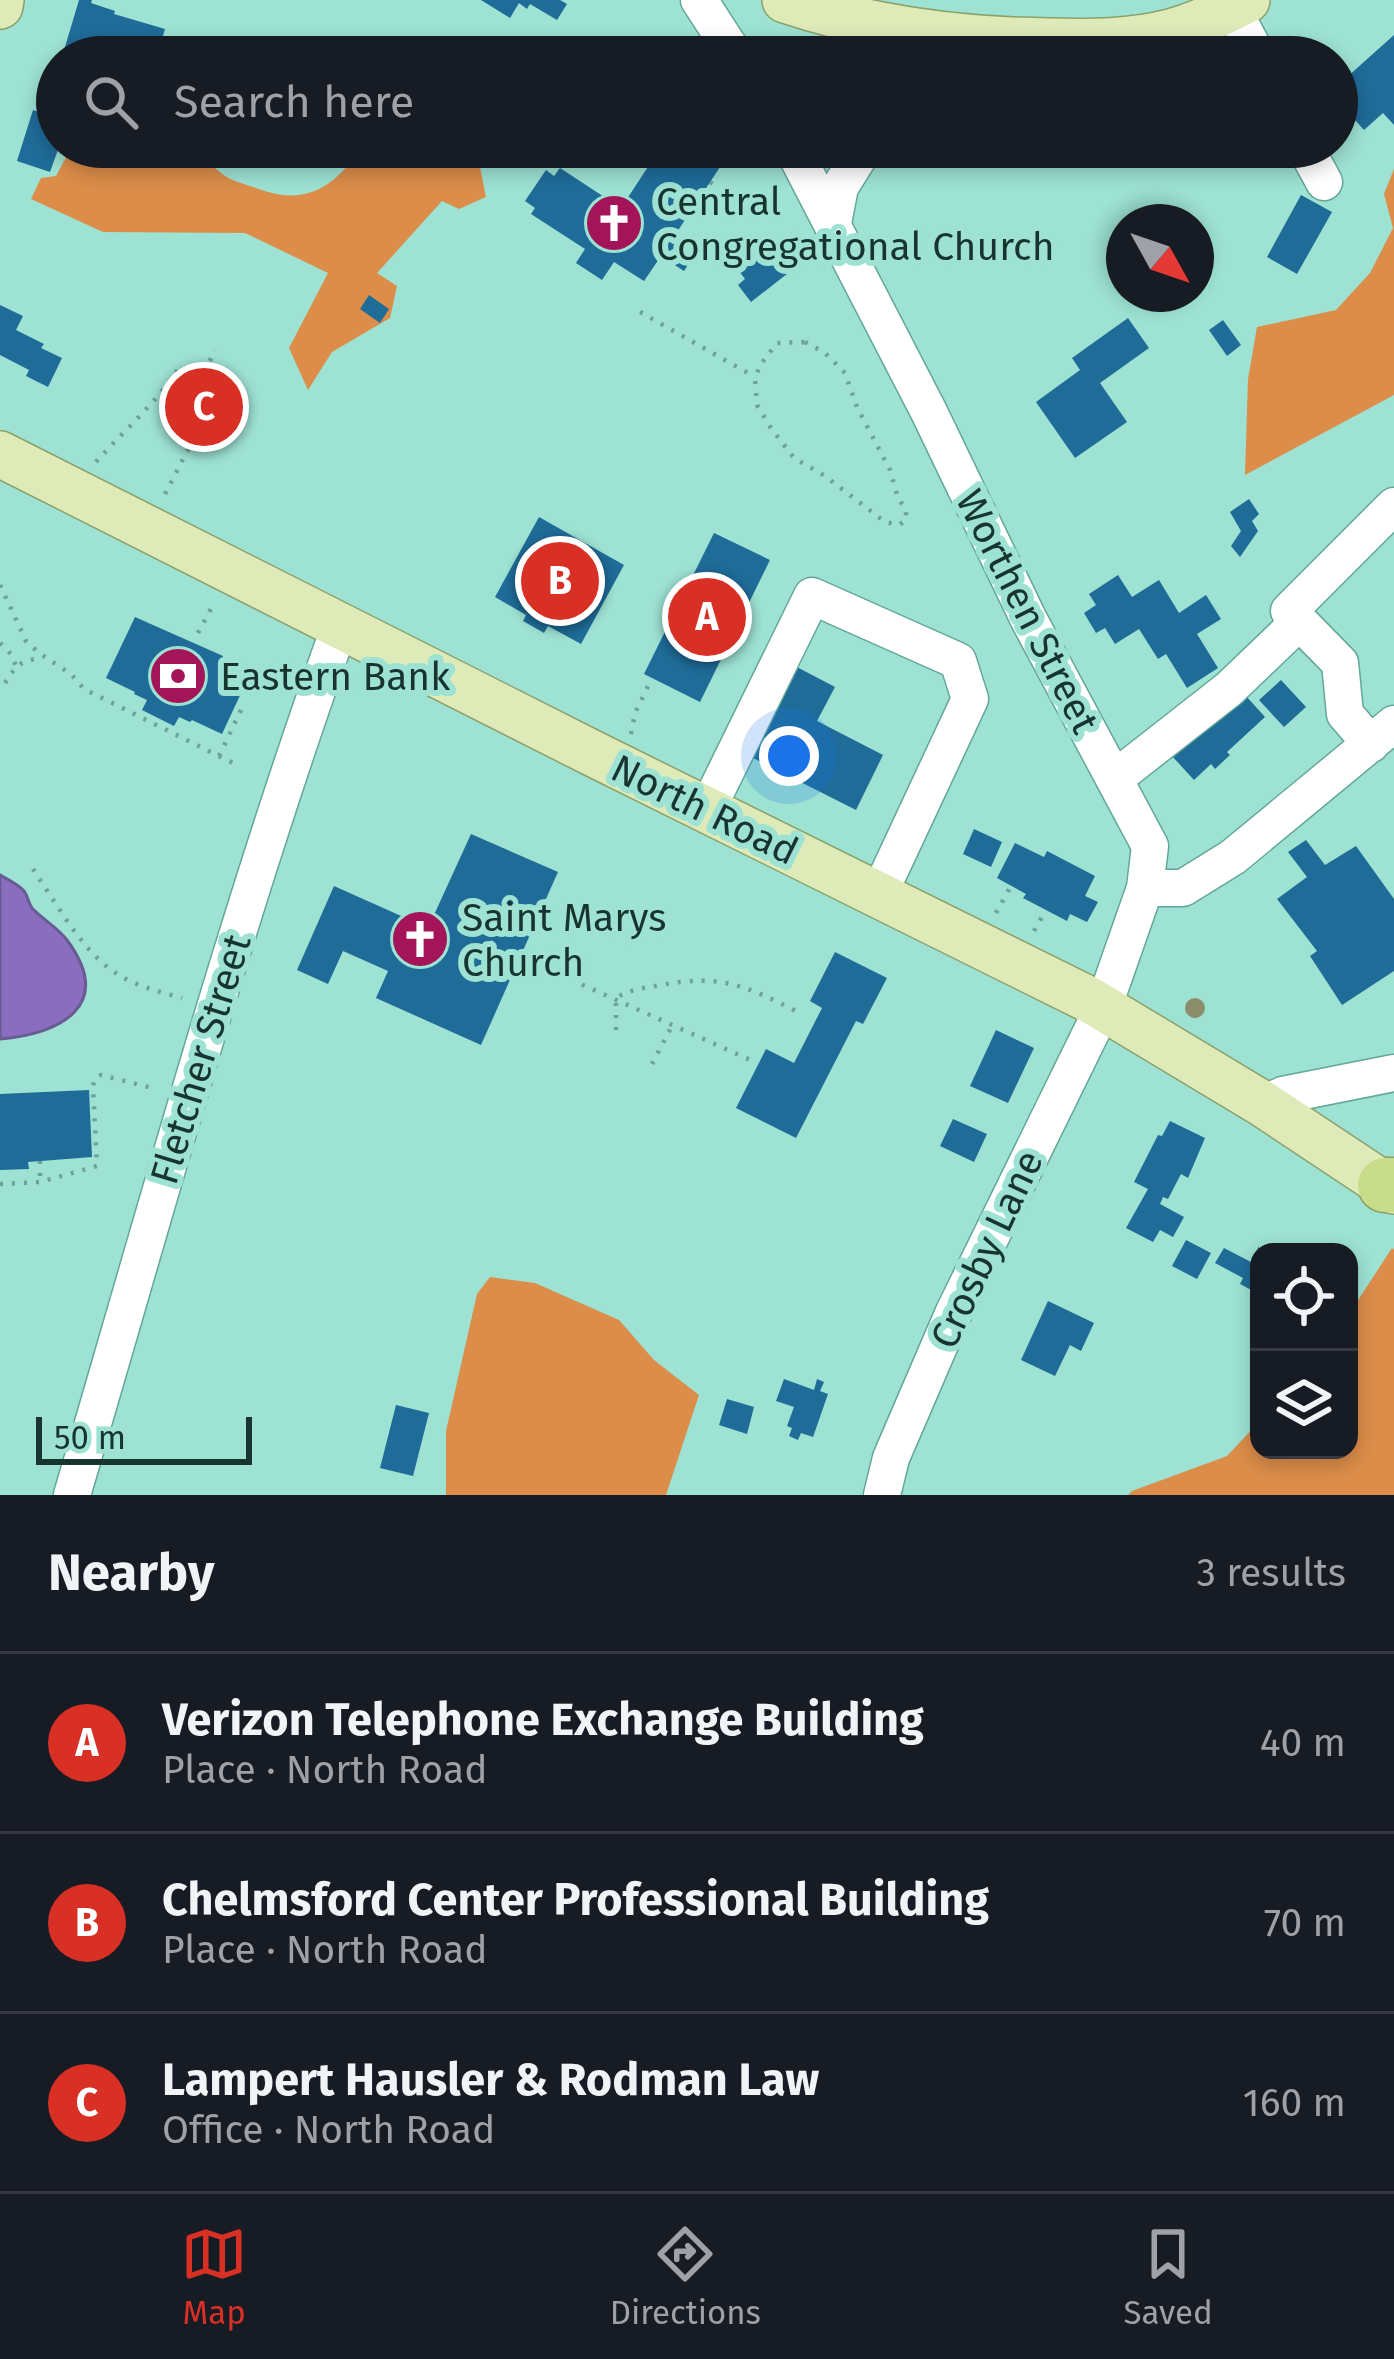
<!DOCTYPE html>
<html lang="en">
<head>
<meta charset="utf-8">
<style>
	body { margin:0; font-family:"Fira Sans",sans-serif; background:#20242c; color:#f1f3f6 }
	.controls { position:absolute; right:36px; bottom:36px; display:grid; overflow:hidden; border-radius:24px; box-shadow:0 6px 18px #0003 }
	.controls button { width:108px; height:108px; display:grid; place-items:center; padding:0; border:0; border-bottom:3px solid #363941; background:#171b24; color:#f1f3f6; font:60px sans-serif }
	.compass { position:absolute; left:1106px; top:204px; width:108px; height:108px; border-radius:50%; background:#171b24; box-shadow:0 6px 18px #0003; rotate:130deg }
	.scale { position:absolute; left:36px; bottom:30px; width:216px; box-sizing:border-box; padding-left:12px; border:6px solid #18342f; border-top:0; font-size:33px; line-height:42px; white-space:nowrap; color:#18342f; -webkit-text-stroke:9px #9de2d3; paint-order:stroke }
	.you { position:absolute; left:789px; top:756px; width:42px; height:42px; margin:-30px; border:9px solid #fff; border-radius:50%; background:#1a73e8; box-shadow:0 0 0 18px #1a73e833 }
	.badge { display:grid; place-items:center; width:78px; height:78px; border-radius:50%; background:#d93025; color:#fff; font-size:39px; font-weight:700 }
	.pin { position:absolute; translate:-50% -50%; border:6px solid #fff; box-shadow:0 3px 12px #0006 }
	.list { margin:0; padding:0; list-style:none }
	h2 { display:flex; justify-content:space-between; align-items:center; height:156px; margin:0; padding:0 48px; font-size:51px }
	h2 small { font-size:39px; font-weight:400; color:#9ea1a6 }
	.list li { display:grid; grid-template-columns:78px 1fr auto; gap:36px; align-items:center; box-sizing:border-box; height:180px; padding:0 48px; border-top:3px solid #363941 }
	.list b { display:block; font-size:45px; white-space:nowrap }
	.list p { margin:0; font-size:39px; white-space:nowrap; color:#9ea1a6 }
	.list em { font-size:39px; font-style:normal; color:#9ea1a6 }
	.icon { flex:none; width:66px; height:66px; fill:none; stroke:currentColor; stroke-width:2; stroke-linecap:round; stroke-linejoin:round }
	.map { position:relative; flex:none; width:1394px; height:1495px; overflow:hidden }
	.search { position:absolute; background:#171b24; box-shadow:0 6px 18px #0003; left:36px; right:36px; top:36px; height:132px; display:flex; align-items:center; gap:30px; box-sizing:border-box; padding:0 42px; border-radius:66px; color:#9ea1a6; font-size:45px }
	.sheet { height:696px; background:#171b24 }
	nav { display:flex; justify-content:space-around; align-items:center; box-sizing:border-box; height:168px; border-top:3px solid #363941; background:#171b24; font-size:33px; color:#9ea1a6 }
	nav a { display:grid; justify-items:center; gap:6px }
	nav .on { color:#d93025 }
	.map>svg:first-child { display:block }
	.forest { fill:#dc8d49 }
	.water { fill:#8b6dc0; stroke:#685c94; stroke-width:3 }
	.building { fill:#1f6c99 }
	.lines { fill:none; stroke-linecap:round; stroke-linejoin:round }
	.minor-casing { stroke:#63a799; stroke-width:39 }
	.major-casing { stroke:#8ba16a; stroke-width:48 }
	.highway-casing { stroke:#8ba16a; stroke-width:57 }
	.path { stroke:#6da397; stroke-width:4.5; stroke-dasharray:3 9; stroke-linecap:butt }
	.minor { stroke:#fff; stroke-width:36 }
	.major { stroke:#dfeab9; stroke-width:45 }
	.highway { stroke:#c9dc8a; stroke-width:54 }
	.tree { fill:#8b8d6b }
	.labels { text-anchor:middle; stroke-width:12; stroke-linejoin:round; paint-order:stroke }
	.poi-label { font-size:39px; fill:#18342f; stroke:#9de2d3; text-anchor:start }
	.street-label { font-size:39px; fill:#18342f; stroke:#9de2d3 }
</style>
</head>
<body>
<div class="map">
<svg width="1394" height="1495" viewBox="0 0 1394 1495">
	<rect width="100%" height="100%" fill="#9de2d3"/>
	<path class="forest" d="M171,147c21,0 34,13 50,26 10,8 23,11 35,15 49,19 78,0 106,-41h114l10,50 -27,12 -17,-8 -65,72 20,13 -7,32 -58,34 -24,38 -19,-42 39,-75 -83,-40 -142,-1 -72,-33 10,-21 15,-2 15,-28 45,11 17,-11 17,20z
		M1394,169v226l-149,80 3,-96 9,-52 79,-17 34,-37 23,-45 -9,-34z
		M1392,1248l2,2v245h-266l4,-4 95,-35 32,-34v28h90v-136z
		M490,1277l45,6 84,37 35,40 45,35 -33,100h-220v-64l31,-137z"/>
	<path class="water" d="M0,875c7,4 19,10 24,16 4,5 4,12 8,17 10,11 25,19 35,32 48,65 -6,94 -67,99z"/>
	<path class="building" d="M79,0h13l-1,3 24,8 -1,3 51,15 -5,17 13,4 -2,7h-109z
		M481,0h79l7,4 -10,16 -27,-16 -3,5 -8,-6 -9,15z
		M1394,35v90l-11,-12 -19,17 -27,-30v-14z
		M56,86l3,61 -9,25 -33,-11 16,-51 14,5z
		M661,147h42l21,14 -47,71 23,14 -16,25 -23,-15 -17,25 -30,-19 -12,18 -26,-17 9,-14 -54,-35 4,-6 -10,-7 21,-31 8,6 6,-8 61,40z
		M1301,195l31,17 -35,62 -30,-17z
		M768,241l24,29 -41,32 -13,-17 7,-6 -9,-12z
		M369,295l20,14 -9,14 -20,-14z
		M0,305l23,11 -7,14 28,14 -3,4 21,10 -14,29 -22,-11 3,-6 -29,-15z
		M1128,318l21,30 -49,35 27,39 -52,36 -39,-56 44,-32 -8,-12z
		M1223,320l18,25 -14,11 -18,-26z
		M210,368l29,14 -5,11 12,5 -23,48 -19,-9 -3,7 -16,-7 4,-8 -26,-13 20,-43 8,4 2,-5 12,6z
		M1249,499l10,15 -7,7 6,10 -18,26 -9,-11 10,-15 -11,-19z
		M539,517l85,48 -43,79 -33,-18 -4,7 -21,-12 3,-6 -31,-18z
		M714,533l56,27 -70,142 -56,-28z
		M1118,575l14,22 27,-17 20,33 27,-18 15,24 -24,15 21,34 -31,20 -21,-34 -8,5 -19,-30 -24,15 -10,-16 -9,5 -12,-20 12,-8 -7,-11z
		M135,617l88,39 -1,4 28,14 -28,60 -30,-14 -2,2 -11,-5 -5,9 -32,-16 5,-10 -13,-6 1,-2 -29,-14z
		M793,665l42,22 -18,34 66,34 -27,55 -109,-55z
		M1281,680l25,27 -22,20 -25,-27z
		M1246,696l19,21 -38,35 3,3 -15,14 -4,-5 -17,16 -22,-24z
		M974,829l28,13 -11,25 -28,-13z
		M471,834l87,38 -77,173 -105,-47 12,-27 -45,-20 -15,33 -31,-14 37,-84 94,42z
		M1306,840l19,25 31,-19 38,53v72l-52,34 -32,-49 7,-5 -40,-52 30,-22 -19,-25z
		M1015,843l29,14 3,-6 48,25 -10,20 13,6 -11,20 -17,-8 -3,7 -44,-23 3,-4 -29,-16z
		M835,952l52,26 -24,46 -7,-3 -60,117 -60,-30 30,-59 28,14 28,-55 -12,-7z
		M996,1030l38,18 -26,55 -38,-17z
		M89,1090l3,67 -64,5 1,7 -29,1v-76z
		M953,1119l34,15 -13,28 -34,-16z
		M1170,1121l35,17 -17,40 -7,-4 -13,25 -5,-2 -3,7 24,13 -11,20 -13,-7 -7,12 -27,-14 22,-39 -14,-7 24,-47 4,1z
		M1186,1240l25,13 -14,26 -25,-13z
		M1259,1246v48l-19,-10 3,-6 -28,-15 9,-15 27,14z
		M1048,1301l46,22 -13,28 -11,-6 -15,31 -34,-16z
		M784,1379l30,11 3,-11 7,3 -4,9 8,3 -15,43 -12,-4 -3,7 -9,-4 3,-8 -5,-2 7,-19 -18,-6z
		M727,1399l27,8 -7,27 -28,-9z
		M396,1405l33,8 -16,63 -33,-8z"/>
	<g class="lines">
		<g class="minor-casing">
			<path id="minor" d="M699,0l37,57
				M1232,8l26,49
				M792,147l137,265 99,206 122,228 -5,42 -42,120 -150,306 -62,144 -9,37
				M1305,147l19,35
				M833,223l7,-36 25,-40
				M1371,744l-26,-30 -5,-51 -51,-52 105,-105
				M1114,779l115,-90 70,-67
				M707,810l105,-214 146,65 12,38 -92,197
				M1145,888h38l50,-31 161,-133
				M1263,1104l20,-9 111,-22
				M72,1495c86,-291 165,-583 268,-869"/>
		</g>
		<g class="major-casing">
			<path id="major" d="M785,0c86,29 174,40 265,41 40,1 81,1 120,-9 27,-7 52,-19 77,-32
				M0,6l1,-6
				M0,454l594,300 496,246 173,104 131,87"/>
		</g>
		<g class="highway-casing">
			<path id="highway" d="M1385,1185h9"/>
		</g>
		<path class="path" d="M710,182l31,22
			M640,312l115,65
			M805,342l20,11 20,20 12,34 33,63 8,28 8,12v10l-7,5 -14,-3 -60,-46 -31,-18 -23,-30 -14,-23 -2,-27 6,-14 16,-21z
			M96,462c28,-32 62,-60 84,-96l23,9 12,-25
			M165,494l28,-54
			M0,585l26,56 13,12 32,21 13,15 151,75
			M198,633l16,-30
			M0,643l11,11 5,12
			M5,683c10,-16 17,-25 37,-24
			M631,734l4,-21 17,-35
			M219,756l22,-46
			M33,869c21,31 47,78 77,100 21,16 47,22 72,29
			M996,913l15,-27
			M1034,931l12,-21
			M553,963l30,22 174,78
			M616,1030v-32c14,-9 29,-10 45,-13 59,-11 83,0 135,26
			M652,1064l21,-40
			M40,1161v18
			M0,1184l40,-2 57,-16 -4,-79 1,-7 7,-5 55,14"/>
		<use href="#minor" class="minor"/>
		<use href="#major" class="major"/>
		<use href="#highway" class="highway"/>
	</g>
	<circle class="tree" cx="1195" cy="1008" r="10"/>
	<defs>
		<g id="church-disc" transform="scale(3)"><circle r="9.5" fill="#a31459" stroke="#9de2d3"/><path d="M-1.2-6h2.4v3.5h3.3v2.4h-3.3V6h-2.4V-.1h-3.3v-2.4h3.3Z" fill="#fff"/></g>
		<g id="bank-disc" transform="scale(3)"><circle r="9.5" fill="#a31459" stroke="#9de2d3"/><path d="M-6-4H6V4H-6ZM0-2.3a2.3 2.3 0 1 0 0 4.6a2.3 2.3 0 1 0 0-4.6Z" fill="#fff"/></g>
	</defs>
	<g fill-rule="evenodd">
		<use href="#church-disc" x="614" y="223"/>
		<use href="#bank-disc" x="178" y="676"/>
		<use href="#church-disc" x="420" y="939"/>
	</g>
	<g class="labels">
		<g class="poi-label">
			<text x="656" y="215">Central<tspan x="656" dy="45">Congregational Church</tspan></text>
			<text x="220" y="690">Eastern Bank</text>
			<text x="462" y="931">Saint Marys<tspan x="462" dy="45">Church</tspan></text>
		</g>
		<g class="street-label">
			<text transform="translate(1028 611) rotate(63)" y="14">Worthen Street</text>
			<text transform="translate(705 809) rotate(26)" y="14">North Road</text>
			<text transform="translate(200 1059) rotate(-73)" y="14">Fletcher Street</text>
			<text transform="translate(986 1249) rotate(-65)" y="14">Crosby Lane</text>
		</g>
	</g>
</svg>
<div class="controls">
<button><svg class="icon" aria-label="locate" viewBox="0 0 24 24"><circle cx="12" cy="12" r="6"/><path d="M12 2v4M12 18v4M2 12h4M18 12h4"/></svg></button>
<button><svg class="icon" aria-label="layers" viewBox="0 0 24 24"><path d="M12 4l9 5-9 5-9-5zM3 14l9 5 9-5"/></svg></button>
</div>
<svg class="compass" viewBox="-18 -18 36 36"><path d="M0-13l5 13h-10z" fill="#e53935"/><path d="M0 13l5-13h-10z" fill="#9ea1a6"/></svg>
<div class="scale">50 m</div>
<div class="you"></div>
<div class="pin badge" style="left:707px;top:617px">A</div>
<div class="pin badge" style="left:560px;top:581px">B</div>
<div class="pin badge" style="left:204px;top:407px">C</div>
<div class="search"><svg class="icon" aria-label="search" viewBox="0 0 24 24"><circle cx="10" cy="10" r="6"/><path d="M15 15l6 6"/></svg>Search here</div>
</div>
<section class="sheet">
<h2>Nearby<small>3 results</small></h2>
<ul class="list">
<li><span class="badge">A</span><div><b>Verizon Telephone Exchange Building</b><p>Place · North Road</p></div><em>40 m</em></li>
<li><span class="badge">B</span><div><b>Chelmsford Center Professional Building</b><p>Place · North Road</p></div><em>70 m</em></li>
<li><span class="badge">C</span><div><b>Lampert Hausler &amp; Rodman Law</b><p>Office · North Road</p></div><em>160 m</em></li>
</ul>
</section>
<nav>
<a class="on"><svg class="icon" aria-label="map" viewBox="0 0 24 24"><path d="M3 6l6-2 6 2 6-2v14l-6 2-6-2-6 2zM9 4v14M15 6v14"/></svg>Map</a>
<a><svg class="icon" aria-label="directions" viewBox="0 0 24 24"><path d="M12 3l9 9-9 9-9-9zM9 14v-3h6M13 9l2 2-2 2"/></svg>Directions</a>
<a><svg class="icon" aria-label="saved" viewBox="0 0 24 24"><path d="M7 4h10v16l-5-4-5 4z"/></svg>Saved</a>
</nav>
</body>
</html>
